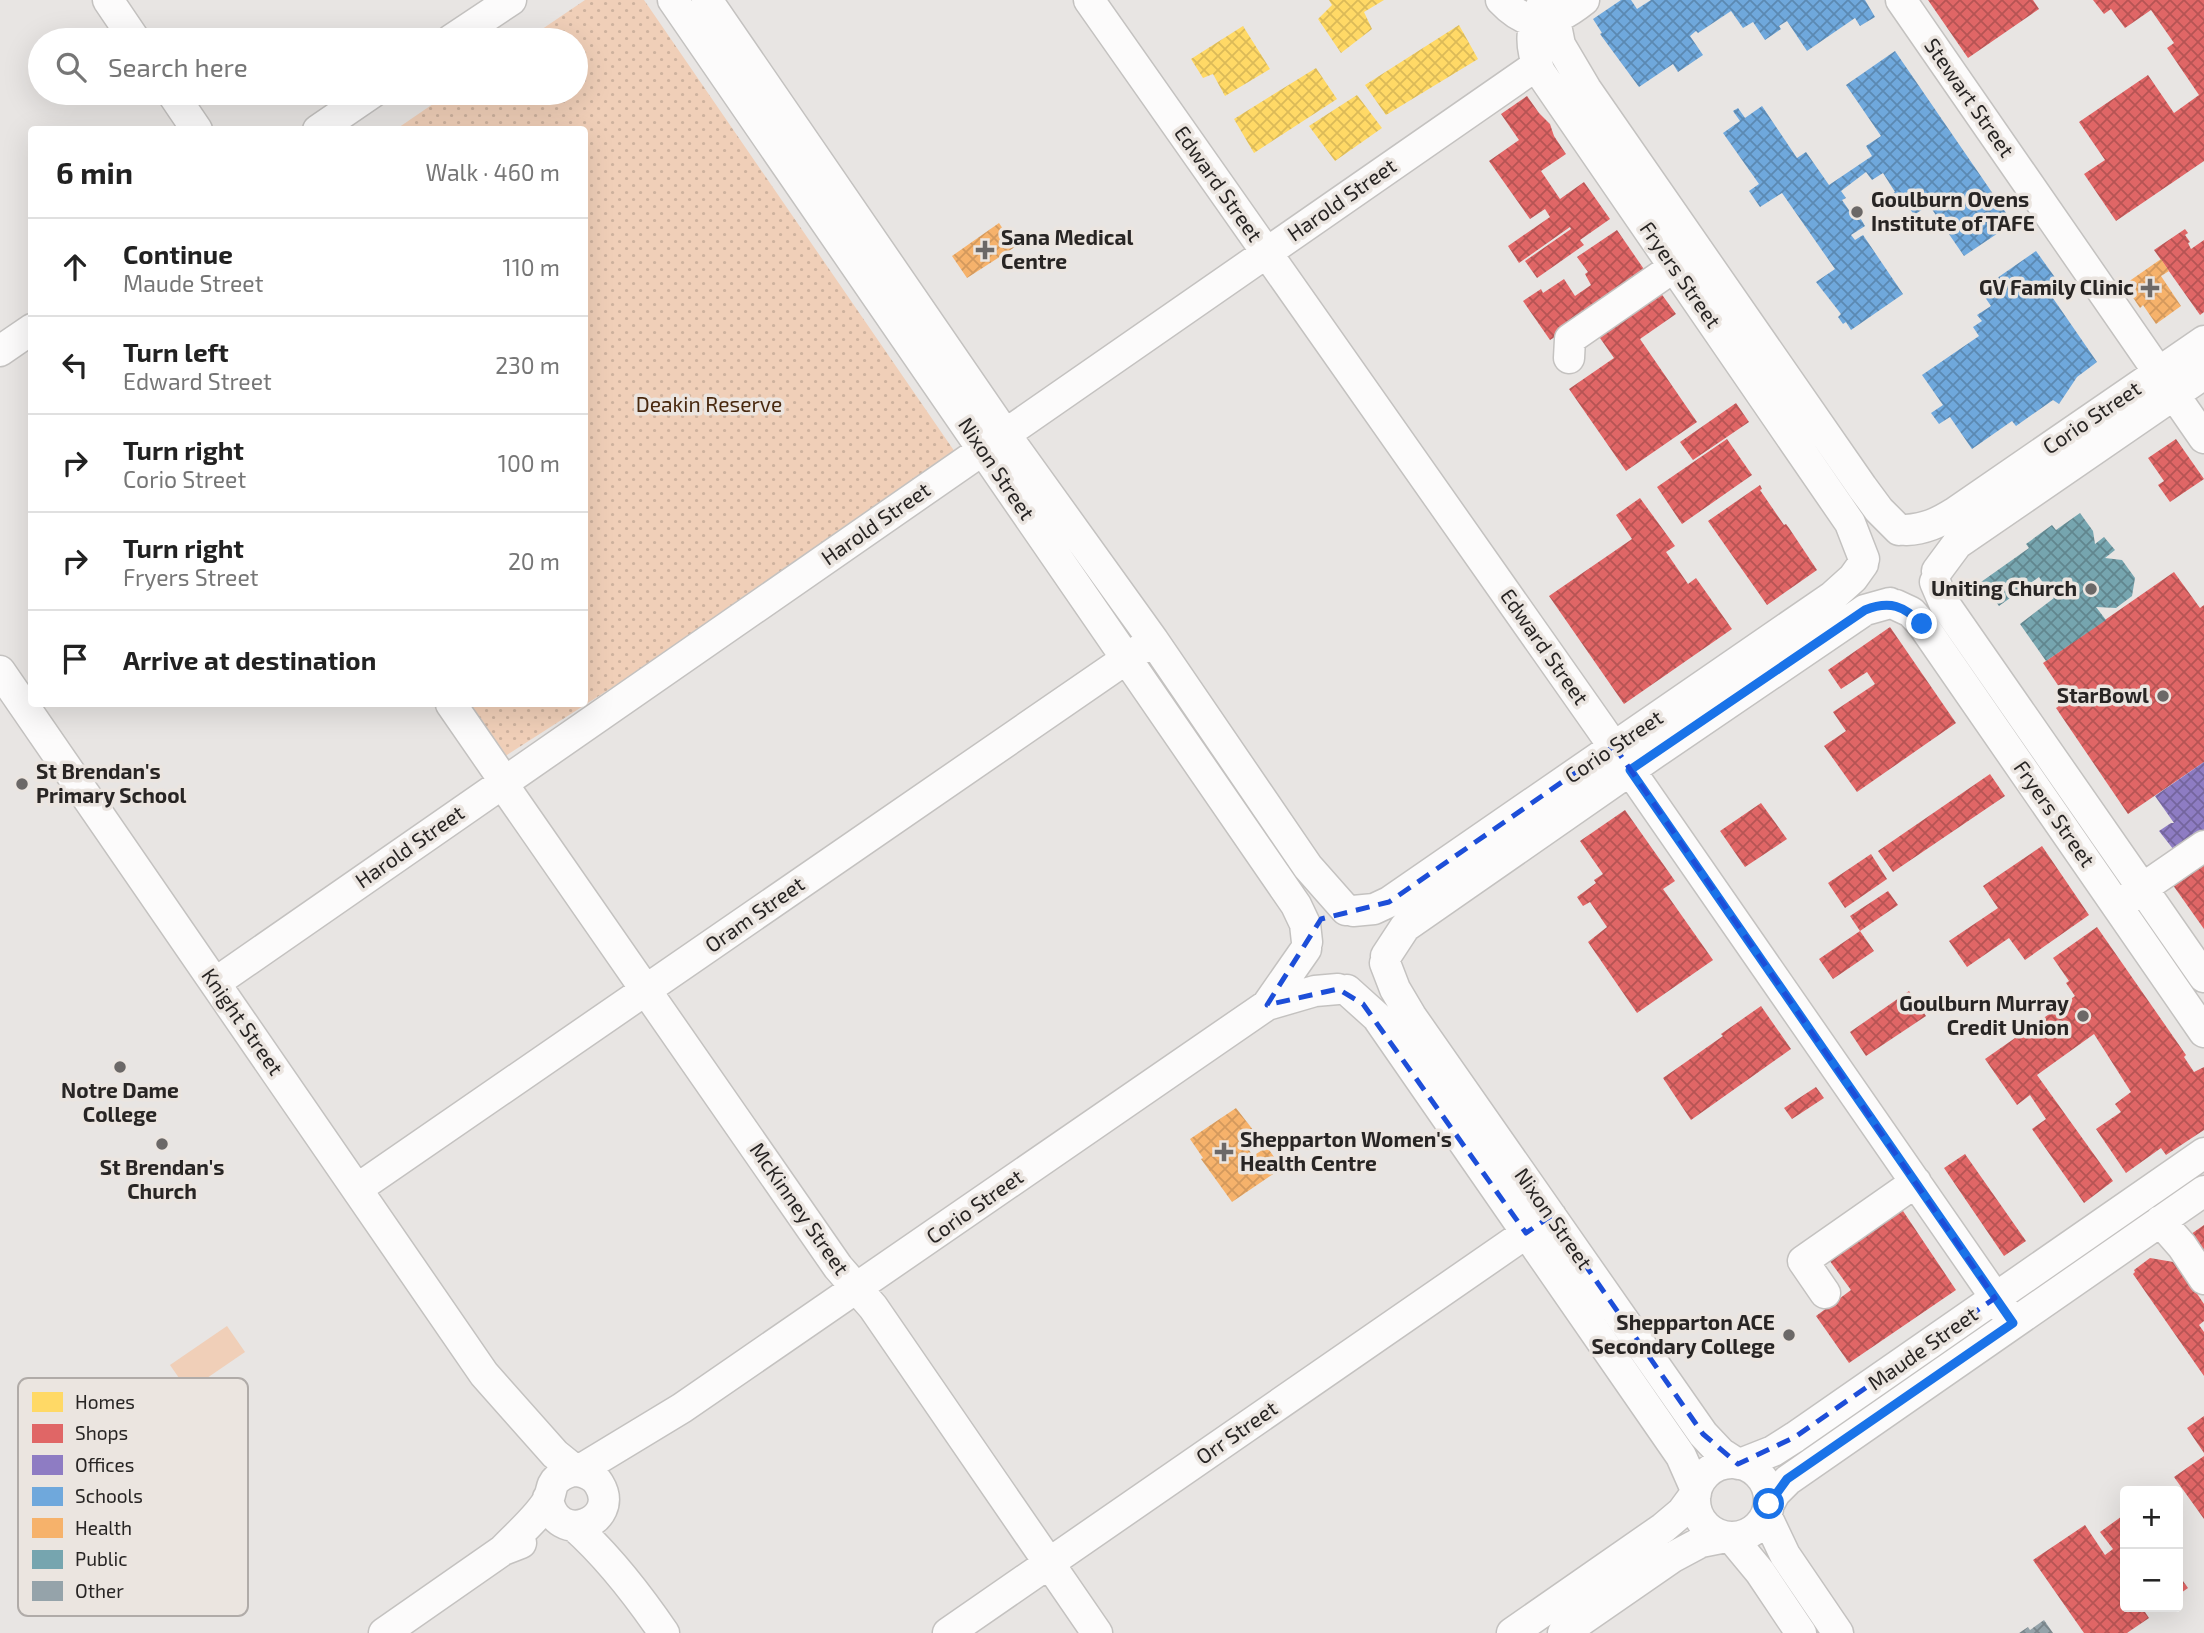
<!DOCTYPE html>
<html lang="en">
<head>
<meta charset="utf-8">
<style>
	body { margin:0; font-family:"Exo 2",sans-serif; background:#f2f2f2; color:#222 }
	.controls { position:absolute; right:21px; bottom:21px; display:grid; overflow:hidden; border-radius:7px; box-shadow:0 7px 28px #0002 }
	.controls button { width:63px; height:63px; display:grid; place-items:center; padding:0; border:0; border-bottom:2px solid #e0e0e0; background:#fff; color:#222; font:35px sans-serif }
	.stop { position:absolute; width:21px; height:21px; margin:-16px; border:5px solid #1a73e8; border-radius:50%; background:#fff }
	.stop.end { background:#1a73e8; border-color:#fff; box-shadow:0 2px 7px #0008 }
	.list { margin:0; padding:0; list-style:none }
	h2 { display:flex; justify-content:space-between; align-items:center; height:91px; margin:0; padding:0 28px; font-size:30px }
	h2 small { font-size:23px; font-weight:400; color:#767676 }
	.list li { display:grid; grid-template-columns:46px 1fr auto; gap:21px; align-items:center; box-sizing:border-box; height:98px; padding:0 28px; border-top:2px solid #e0e0e0 }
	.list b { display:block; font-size:26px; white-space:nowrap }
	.list p { margin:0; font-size:23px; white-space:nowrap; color:#767676 }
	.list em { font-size:23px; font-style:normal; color:#767676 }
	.icon { flex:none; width:38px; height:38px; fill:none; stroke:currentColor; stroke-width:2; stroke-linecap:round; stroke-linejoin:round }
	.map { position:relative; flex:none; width:2204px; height:1633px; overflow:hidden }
	.search { position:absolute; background:#fff; box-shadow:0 7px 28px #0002; left:28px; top:28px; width:560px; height:77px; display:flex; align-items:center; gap:18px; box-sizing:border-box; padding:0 24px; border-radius:38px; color:#767676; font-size:26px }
	.panel { position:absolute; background:#fff; box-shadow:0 7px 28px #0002; left:28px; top:126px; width:560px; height:581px; border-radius:7px }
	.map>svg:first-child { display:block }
	.green { fill:#f0cfb8 }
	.park { fill:url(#park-dots) }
	.homes { fill:url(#homes-cross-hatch) }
	.shops { fill:url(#shops-cross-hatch) }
	.offices { fill:url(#offices-cross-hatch) }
	.schools { fill:url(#schools-cross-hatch) }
	.health { fill:url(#health-cross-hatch) }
	.public { fill:url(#public-cross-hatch) }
	.building { fill:url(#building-cross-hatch) }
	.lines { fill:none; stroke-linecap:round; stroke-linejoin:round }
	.minor-casing { stroke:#c4c2c0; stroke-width:33 }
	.minor { stroke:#fcfbfb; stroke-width:30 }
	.route { stroke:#1a73e8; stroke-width:9 }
	.marked { fill:none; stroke:#1d4ed8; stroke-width:5; stroke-dasharray:14 9; stroke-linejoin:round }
	.poi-dot { fill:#6b6867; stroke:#ebe5e0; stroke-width:2.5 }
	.labels { text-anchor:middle; stroke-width:7; stroke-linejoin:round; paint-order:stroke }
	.street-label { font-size:21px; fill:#282524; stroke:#ebe5e0 }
	.poi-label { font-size:21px; font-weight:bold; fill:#282524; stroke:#ebe5e0; text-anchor:end }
	.park-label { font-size:21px; fill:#48280e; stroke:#ebe5e0 }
	.key { fill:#ebe5e0; stroke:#b0aba8; stroke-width:2 }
	.key-label { font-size:19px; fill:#282524 }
</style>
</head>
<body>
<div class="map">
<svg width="2204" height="1633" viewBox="0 0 2204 1633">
	<defs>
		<pattern id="park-dots" width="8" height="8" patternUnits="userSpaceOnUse" patternTransform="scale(1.75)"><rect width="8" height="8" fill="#f0cfb8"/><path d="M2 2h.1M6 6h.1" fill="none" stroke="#ceb29e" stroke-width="1.8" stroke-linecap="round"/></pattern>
		<pattern id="homes-cross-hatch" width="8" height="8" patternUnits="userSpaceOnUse" patternTransform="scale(1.75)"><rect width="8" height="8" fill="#ffd966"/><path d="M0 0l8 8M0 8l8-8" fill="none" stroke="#dbba58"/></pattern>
		<pattern id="shops-cross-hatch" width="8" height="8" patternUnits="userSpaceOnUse" patternTransform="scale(1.75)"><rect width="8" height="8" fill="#e06666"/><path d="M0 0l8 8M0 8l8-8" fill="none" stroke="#b65454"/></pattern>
		<pattern id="offices-cross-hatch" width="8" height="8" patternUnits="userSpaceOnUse" patternTransform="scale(1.75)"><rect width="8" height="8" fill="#8e7cc3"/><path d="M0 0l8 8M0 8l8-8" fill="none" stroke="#74659e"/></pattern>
		<pattern id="schools-cross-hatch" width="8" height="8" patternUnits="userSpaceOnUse" patternTransform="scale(1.75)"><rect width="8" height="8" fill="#6fa8dc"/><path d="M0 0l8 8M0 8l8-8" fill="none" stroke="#5b89b2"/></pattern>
		<pattern id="health-cross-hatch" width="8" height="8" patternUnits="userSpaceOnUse" patternTransform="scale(1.75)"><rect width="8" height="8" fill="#f6b26b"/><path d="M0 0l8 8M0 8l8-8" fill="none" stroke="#d3995d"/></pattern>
		<pattern id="public-cross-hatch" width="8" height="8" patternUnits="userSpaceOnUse" patternTransform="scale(1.75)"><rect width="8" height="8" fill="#76a5af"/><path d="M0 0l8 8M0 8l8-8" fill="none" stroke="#61868e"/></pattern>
		<pattern id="building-cross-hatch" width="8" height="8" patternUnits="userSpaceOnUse" patternTransform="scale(1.75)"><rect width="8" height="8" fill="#95a3aa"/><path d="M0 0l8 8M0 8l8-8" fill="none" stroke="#7a858a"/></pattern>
	</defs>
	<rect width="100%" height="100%" fill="#e8e5e3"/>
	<path class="green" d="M227,1326l18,26 -57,39 -18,-26z"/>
	<path class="park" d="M585,0h59l313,455 -229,158 -246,158 -47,-67h149v-574h-189l54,-37h127v-53h-50z"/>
	<path class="homes" d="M1329,0h55l-20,12 8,17 -31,24 -23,-34 14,-14z
		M1459,25l19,34 -92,56 -21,-30z
		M1243,26l27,43 -45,27 -12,-22 -10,4 -12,-19z
		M1316,68l21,31 -83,54 -20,-34z
		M1357,95l25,33 -47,33 -26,-35z"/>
	<path class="shops" d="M1928,0h105l6,9 -71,49z
		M2093,0h111v161l-88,60 -32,-47 21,-14 -26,-38 69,-47 26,38 25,-18 -32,-47 7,-5 -23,-33 -26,18 -14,-19 -7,5z
		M1527,96l12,17 11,11 4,12 12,18 -25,17 19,28 24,-17 26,37 -30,21 4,5 -47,33 -12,-17 46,-32 -1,-2 -51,36 -11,-17 42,-29 -5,-8 -15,10 -41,-58 30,-21 -18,-26z
		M2185,229l3,4 -3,2 5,7 -2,1 3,6 13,-9v72l-4,3 -46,-65z
		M1617,230l33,48 -100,62 -27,-39 18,-12 2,4 21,-14 11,17 16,-11 -6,-11 3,-2 -11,-15z
		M1655,285l21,29 -36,25 57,83 -71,49 -57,-82 45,-31 -21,-30z
		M1736,403l13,19 -56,38 -13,-18z
		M1727,439l25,36 -70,49 -25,-37z
		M2176,439l28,40 -34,23 -12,-17 6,-4 -16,-23z
		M1760,485l2,4 -2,1 24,35 2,-1 3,4 28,42 -50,35 -59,-84z
		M1640,498l35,48 -9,6 22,32 8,-6 36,51 -108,75 -75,-108 83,-57 -16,-24z
		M2174,572l26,36 4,-3v157l-76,52 -72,-106 12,-8 -25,-37z
		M1890,627l66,96 -99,69 -33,-46 22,-15 -13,-19 42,-28 -8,-12 -26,17 -13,-19z
		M1990,774l15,22 -112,76 -15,-21z
		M1761,803l26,36 -42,28 -25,-36z
		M1625,810l50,71 -12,8 50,71 -76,53 -49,-71 19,-15 -17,-25 -7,4 -6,-9 19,-14 -2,-3 9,-6 -23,-33z
		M2042,846l47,69 -64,45 -16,-22 -42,29 -18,-26 49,-33 -15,-22z
		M1871,854l16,25 -42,29 -17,-25z
		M2204,858v71l-34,-48z
		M1888,891l10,14 -38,26 -10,-15z
		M2097,927l89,128 -2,2 10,15 10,-5v63l-38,25 -5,-7 -35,25 -30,-44 25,-17 -6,-8 16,-12 -37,-58 -57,41 76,106 -29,22 -52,-74 14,-10 -16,-24 -13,10 -32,-46 90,-63 -9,-13 3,-2 -16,-23z
		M1860,931l14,20 -41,28 -14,-20z
		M1909,991l17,25 -60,40 -16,-24z
		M1761,1006l30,43 -100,71 -28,-42 60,-42 -2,-2z
		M1816,1087l8,11 -32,21 -8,-11z
		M1965,1154l61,87 -22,15 -60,-88z
		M1897,1202l59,88 -107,73 -33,-47 35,-26 -27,-37z
		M2204,1225v38l-20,-24z
		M2150,1258l29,5 2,7 23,34v17l-5,4 5,7v44l-71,-102 2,-2 -1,-2z
		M2204,1416v37l-17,-25z
		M2204,1456v63l-30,-42z
		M2125,1514v93h27l-7,5 4,6 -22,15h-43l-51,-73 52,-35 20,30 8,-6 -13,-17z
		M2178,1574l10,14 -10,7z"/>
	<path class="offices" d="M2204,762v73l-27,19 -18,-23 12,-8h3l-19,-27z"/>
	<path class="schools" d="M1621,0h10l6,9 14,-9h214l10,17 -15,9 -5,-8 -48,33 -20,-30 -8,5 2,3 -16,11 -12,-18 -10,6 -12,-17 -33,22 -2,-2 -6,5 13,19 -25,17 -5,-8 -34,23 -39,-53 2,-1 -9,-14z
		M1895,51l118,172 -49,33 -35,-51 -15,10 -6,-9 7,-5 -5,-8 -19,13 -5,-8 9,-6 -12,-19 -11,7 -6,-8 -25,19 5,7 -4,2 13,19 4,-3 6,10 -14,9 4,5 8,-5 40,59 -52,36 -5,-8 -3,2 -5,-7 3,-3 -25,-32 19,-13 -53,-76 -22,14 -11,-16 10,-7 -36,-51 17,-12 -7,-10 5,-3 7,10 17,-12 35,52 9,-6 23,33 43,-29 -6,-10 15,-10 -35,-51z
		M2036,251l23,32 -11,8 49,71 -20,15 -18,27 -6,-4 -37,26 -4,-5 -40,28 -22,-32 -11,7 -8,-11 12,-8 -21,-30 57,-39 -6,-9 9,-6 -5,-6 14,-9 -11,-16z"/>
	<path class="health" d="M999,223l16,24 -48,31 -15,-22z
		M2161,259l8,12 -8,5 20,30 -25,18 -13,-19 -3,3 -8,-12 3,-3 -7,-11z
		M1236,1108l21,27 -12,9 8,12 14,-9 15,21 -50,34 -31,-43 2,-1 -13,-19z"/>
	<path class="public" d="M2080,513l13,18 2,13 9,-7 11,13 -10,8 17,2 13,18 -3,18 -16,12 -20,-1 10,13 -60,41 -26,-37 34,-26 -15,-21 -40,29 -18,-24 48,-34 -3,-4 26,-19 4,5z"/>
	<path class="building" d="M2044,1620l9,13h-34l9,-6 2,3z"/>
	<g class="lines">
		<g class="minor-casing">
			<path id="minor" d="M108,0l27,40
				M673,0l623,905 9,19 2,18
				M707,0l298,434 148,206 155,227 38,43
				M1089,0l511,727 413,596
				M1501,0c30,32 53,24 83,0
				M1544,0c-13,27 -16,43 -4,72l310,451 14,36
				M1551,0l9,45 26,44 276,398 17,23 20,20
				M1901,0l303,438
				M451,40l60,-40
				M172,93l25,37
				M318,130l54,-37
				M0,351l32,-22
				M1569,358l1,-19 104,-72
				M1906,530c19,-1 32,-7 48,-17l250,-172
				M1937,571l20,-27 247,-170
				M1935,582l9,21 260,374
				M1896,605l15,7 11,12 282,408
				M0,671l484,703 71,80 21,17
				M451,704l47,68 13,24 327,471 35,40 224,326
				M2127,899l77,-53
				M1353,911l21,-2 15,-7 444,-306 20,-18 10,-14
				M1386,956l19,-29 250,-174 210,-143 25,-7
				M1385,963l10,26 16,27 292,418 18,19 17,11
				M215,983l1322,-918
				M1347,990l30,27 304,439 15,34
				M1267,1005l48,-14 23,-2
				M357,1189l785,-541
				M2160,1221l22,25 22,33
				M1825,1293l-22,-32 113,-79
				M1695 1500a37 37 0 1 1 74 0a37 37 0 1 1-74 0Z
				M1740,1464l33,-13 22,-14 409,-284
				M578,1471l104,-63 585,-403 39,-56
				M1769,1504l6,-11 13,-13 416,-289
				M1766,1515l19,40 53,78
				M574,1526c35,31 64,69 90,107
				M1731,1537l29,35 41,61
				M503,1550c13,-14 38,-35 46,-52 3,-8 2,-14 8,-19 6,-5 13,-8 20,-8 9,1 18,6 22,13 23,38 -44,64 -51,14
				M384,1633l119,-83 18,-7
				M948,1633l603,-417
				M1512,1633l151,-105 19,-16 14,-19
				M1563,1633l110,-76 28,-15 25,-5"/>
		</g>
		<use href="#minor" class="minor"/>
	</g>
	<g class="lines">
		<path class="route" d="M1769,1504l18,-25 226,-156 -383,-553 235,-160c25,-10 39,-4 57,14"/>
	</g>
	<path class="marked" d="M1614,746l381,552 -200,139 -57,27 -35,-30 -152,-218 -25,17 -163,-229 -25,-15 -71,16 54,-86 68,-17z"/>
	<g class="poi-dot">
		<circle cx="1857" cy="212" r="7"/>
		<path d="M981.5 239.5h7v7h7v7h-7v7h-7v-7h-7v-7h7z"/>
		<path d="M2146.5 277.5h7v7h7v7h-7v7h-7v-7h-7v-7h7z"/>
		<circle cx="2091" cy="589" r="7"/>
		<circle cx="2163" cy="696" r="7"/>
		<circle cx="22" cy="784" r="7"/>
		<circle cx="2083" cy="1016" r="7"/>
		<circle cx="120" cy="1067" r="7"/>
		<circle cx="162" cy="1144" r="7"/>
		<path d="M1220.5 1141.5h7v7h7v7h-7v7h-7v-7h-7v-7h7z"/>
		<circle cx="1789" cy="1335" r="7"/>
	</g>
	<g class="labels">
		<g class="street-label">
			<text transform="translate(1969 98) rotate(55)" y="7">Stewart Street</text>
			<text transform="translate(1218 184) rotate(55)" y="7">Edward Street</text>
			<text transform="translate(1342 200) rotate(-35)" y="7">Harold Street</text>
			<text transform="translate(1680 275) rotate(55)" y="7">Fryers Street</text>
			<text transform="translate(2092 418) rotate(-34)" y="7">Corio Street</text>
			<text transform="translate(996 469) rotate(56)" y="7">Nixon Street</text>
			<text transform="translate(876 524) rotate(-35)" y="7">Harold Street</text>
			<text transform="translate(1544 647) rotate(55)" y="7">Edward Street</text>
			<text transform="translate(1614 747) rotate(-34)" y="7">Corio Street</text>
			<text transform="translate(2054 814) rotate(55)" y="7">Fryers Street</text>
			<text transform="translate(410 847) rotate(-35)" y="7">Harold Street</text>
			<text transform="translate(755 915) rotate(-35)" y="7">Oram Street</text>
			<text transform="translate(242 1022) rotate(55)" y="7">Knight Street</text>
			<text transform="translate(975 1207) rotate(-35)" y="7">Corio Street</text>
			<text transform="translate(799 1209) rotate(55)" y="7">McKinney Street</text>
			<text transform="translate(1553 1219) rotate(55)" y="7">Nixon Street</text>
			<text transform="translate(1923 1349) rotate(-35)" y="7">Maude Street</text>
			<text transform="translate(1237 1433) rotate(-35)" y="7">Orr Street</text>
		</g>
		<g class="poi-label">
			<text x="1871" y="207" text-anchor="start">Goulburn Ovens<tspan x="1871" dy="24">Institute of TAFE</tspan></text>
			<text x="1001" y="245" text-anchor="start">Sana Medical<tspan x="1001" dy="24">Centre</tspan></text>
			<text x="2134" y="295">GV Family Clinic</text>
			<text x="2077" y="596">Uniting Church</text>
			<text x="2149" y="703">StarBowl</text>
			<text x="36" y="779" text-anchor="start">St Brendan's<tspan x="36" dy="24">Primary School</tspan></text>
			<text x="2069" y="1011">Goulburn Murray<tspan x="2069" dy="24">Credit Union</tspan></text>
			<text x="120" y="1098" text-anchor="middle">Notre Dame<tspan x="120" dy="24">College</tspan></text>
			<text x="1240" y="1147" text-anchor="start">Shepparton Women's<tspan x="1240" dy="24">Health Centre</tspan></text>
			<text x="162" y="1175" text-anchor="middle">St Brendan's<tspan x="162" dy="24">Church</tspan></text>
			<text x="1775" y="1330">Shepparton ACE<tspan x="1775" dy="24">Secondary College</tspan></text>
		</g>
		<g class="park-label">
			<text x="709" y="412">Deakin Reserve</text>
		</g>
	</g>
	<rect x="18" y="1378" width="230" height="238" rx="10" class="key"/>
	<rect x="32" y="1392" width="31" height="20" fill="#ffd966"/>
	<rect x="32" y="1424" width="31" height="19" fill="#e06666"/>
	<rect x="32" y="1455" width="31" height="20" fill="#8e7cc3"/>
	<rect x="32" y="1487" width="31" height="19" fill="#6fa8dc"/>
	<rect x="32" y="1518" width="31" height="20" fill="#f6b26b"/>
	<rect x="32" y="1550" width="31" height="19" fill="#76a5af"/>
	<rect x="32" y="1581" width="31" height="20" fill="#95a3aa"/>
	<g class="key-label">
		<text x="75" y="1409">Homes</text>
		<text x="75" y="1440">Shops</text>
		<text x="75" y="1472">Offices</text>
		<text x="75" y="1503">Schools</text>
		<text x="75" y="1535">Health</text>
		<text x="75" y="1566">Public</text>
		<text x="75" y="1598">Other</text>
	</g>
</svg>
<div class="controls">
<button>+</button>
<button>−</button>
</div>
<div class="stop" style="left:1769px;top:1504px"></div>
<div class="stop end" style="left:1922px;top:624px"></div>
<div class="search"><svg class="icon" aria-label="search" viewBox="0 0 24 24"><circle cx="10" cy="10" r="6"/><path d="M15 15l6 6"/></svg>Search here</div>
<section class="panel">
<h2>6 min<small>Walk · 460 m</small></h2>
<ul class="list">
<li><svg class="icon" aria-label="ahead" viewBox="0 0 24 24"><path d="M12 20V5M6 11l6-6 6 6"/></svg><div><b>Continue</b><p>Maude Street</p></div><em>110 m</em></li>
<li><svg class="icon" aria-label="left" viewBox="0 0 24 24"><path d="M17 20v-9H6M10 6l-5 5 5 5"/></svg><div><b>Turn left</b><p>Edward Street</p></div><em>230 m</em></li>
<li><svg class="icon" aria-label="right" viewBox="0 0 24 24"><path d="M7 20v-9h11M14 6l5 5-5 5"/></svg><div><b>Turn right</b><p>Corio Street</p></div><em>100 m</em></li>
<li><svg class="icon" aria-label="right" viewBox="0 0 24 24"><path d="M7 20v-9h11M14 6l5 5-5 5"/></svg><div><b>Turn right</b><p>Fryers Street</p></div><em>20 m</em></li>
<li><svg class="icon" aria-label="arrive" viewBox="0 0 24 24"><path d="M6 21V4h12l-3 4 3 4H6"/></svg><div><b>Arrive at destination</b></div></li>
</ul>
</section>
</div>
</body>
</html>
